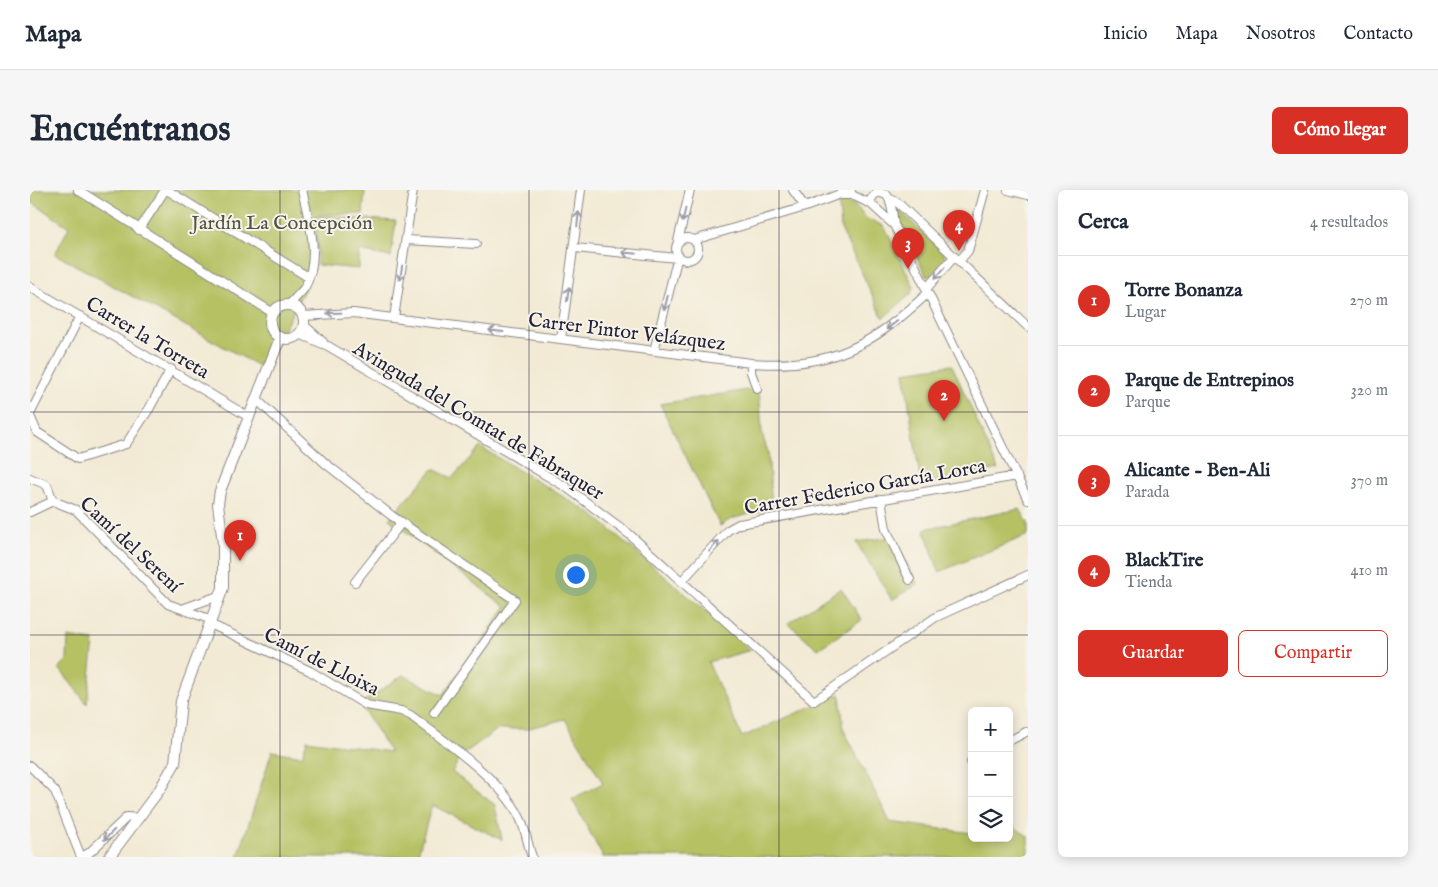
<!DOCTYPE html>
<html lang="es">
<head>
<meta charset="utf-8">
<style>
	body { margin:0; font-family:"IM FELL English",serif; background:#f6f6f7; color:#1f2937 }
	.controls { position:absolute; right:15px; bottom:15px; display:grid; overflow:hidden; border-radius:8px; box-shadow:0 2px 12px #0003 }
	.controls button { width:45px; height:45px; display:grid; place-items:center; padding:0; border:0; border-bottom:1px solid #e0e1e3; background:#fff; color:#1f2937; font:25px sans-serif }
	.you { position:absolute; left:545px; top:384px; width:18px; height:18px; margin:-12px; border:4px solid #fff; border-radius:50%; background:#1a73e8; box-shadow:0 0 0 8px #1a73e833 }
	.badge { display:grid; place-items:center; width:32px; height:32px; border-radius:50%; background:#d93025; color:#fff; font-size:16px; font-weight:700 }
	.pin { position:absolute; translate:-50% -41px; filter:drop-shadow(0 1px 2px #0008) }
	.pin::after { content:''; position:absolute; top:26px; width:18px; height:15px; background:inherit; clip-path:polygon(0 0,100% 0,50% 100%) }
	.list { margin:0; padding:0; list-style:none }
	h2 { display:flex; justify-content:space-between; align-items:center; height:65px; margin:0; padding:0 20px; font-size:21px }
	h2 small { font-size:16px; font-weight:400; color:#747a83 }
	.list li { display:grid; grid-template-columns:32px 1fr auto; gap:15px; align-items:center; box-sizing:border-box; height:90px; padding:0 20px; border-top:1px solid #e0e1e3 }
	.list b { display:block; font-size:19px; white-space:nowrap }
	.list p { margin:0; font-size:16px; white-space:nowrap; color:#747a83 }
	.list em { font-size:16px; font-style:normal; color:#747a83 }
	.actions { display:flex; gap:10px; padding:15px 20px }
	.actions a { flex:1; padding:11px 0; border:1px solid #d93025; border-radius:8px; text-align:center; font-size:18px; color:#d93025 }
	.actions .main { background:#d93025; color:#fff }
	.icon { flex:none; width:28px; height:28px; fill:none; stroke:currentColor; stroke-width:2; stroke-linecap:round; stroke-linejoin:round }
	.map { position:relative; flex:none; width:998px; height:667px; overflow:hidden; border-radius:8px }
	header { display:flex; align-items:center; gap:30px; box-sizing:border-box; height:70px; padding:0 25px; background:#fff; border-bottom:1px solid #e0e1e3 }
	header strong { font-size:24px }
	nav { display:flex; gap:28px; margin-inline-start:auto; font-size:18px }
	.intro { display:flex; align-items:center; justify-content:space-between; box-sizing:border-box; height:120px; padding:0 30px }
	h1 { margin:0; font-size:35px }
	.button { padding:12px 22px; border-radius:8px; background:#d93025; color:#fff; font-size:18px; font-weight:700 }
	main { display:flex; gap:30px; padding:0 30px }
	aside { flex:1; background:#fff; border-radius:8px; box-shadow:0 2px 12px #0003 }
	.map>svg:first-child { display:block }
	.green { fill:#b5c163; stroke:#6c724f }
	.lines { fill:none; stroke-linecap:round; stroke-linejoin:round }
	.minor-casing { stroke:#8a8688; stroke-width:10 }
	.major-casing { stroke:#8a8688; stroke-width:12 }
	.minor { stroke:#fff; stroke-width:8 }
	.major { stroke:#fff; stroke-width:10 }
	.oneway { stroke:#9c9ca7 }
	.grid { fill:none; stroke:#22223b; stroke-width:1; stroke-opacity:0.55 }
	.labels { text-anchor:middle; stroke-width:4; stroke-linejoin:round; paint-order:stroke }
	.park-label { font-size:20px; fill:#4e5247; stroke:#f7f3e8 }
	.street-label { font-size:20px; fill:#22223b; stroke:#f7f3e8 }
</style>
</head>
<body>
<header>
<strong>Mapa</strong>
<nav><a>Inicio</a><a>Mapa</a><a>Nosotros</a><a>Contacto</a></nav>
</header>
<div class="intro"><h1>Encuéntranos</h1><a class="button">Cómo llegar</a></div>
<main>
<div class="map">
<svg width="998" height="667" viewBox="0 0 998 667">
	<rect width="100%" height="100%" fill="#f7f3e8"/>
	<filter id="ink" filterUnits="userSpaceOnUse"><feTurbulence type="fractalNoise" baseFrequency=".02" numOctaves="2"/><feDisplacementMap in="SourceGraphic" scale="10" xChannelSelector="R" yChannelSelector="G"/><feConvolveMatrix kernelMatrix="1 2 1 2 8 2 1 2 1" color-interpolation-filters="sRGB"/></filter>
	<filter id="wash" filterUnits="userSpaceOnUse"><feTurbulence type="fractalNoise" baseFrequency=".0096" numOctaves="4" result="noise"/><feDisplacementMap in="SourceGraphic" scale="20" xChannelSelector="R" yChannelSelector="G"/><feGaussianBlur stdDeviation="1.12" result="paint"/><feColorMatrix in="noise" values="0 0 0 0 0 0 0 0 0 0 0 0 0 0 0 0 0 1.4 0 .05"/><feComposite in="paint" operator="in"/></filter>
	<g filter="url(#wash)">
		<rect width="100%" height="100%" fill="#f2ead4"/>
		<path class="green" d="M0,0h335l-2,24 -48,1 2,27 -4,29 -15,-1 10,7 -3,11 -41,81 -209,-115 14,-27 -39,-26z
			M816,10l12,8 7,10 19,8 30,61 -3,7 -28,24 -42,-89 -2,-24z
			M867,20h2l45,43 1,5 -14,18h-5l-26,-54z
			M286,26l80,5 -5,36 -32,-6v18l-42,-4 1,-15z
			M922,175l46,104 -77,16 -17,-113z
			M729,198l3,46 6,18 4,56 -41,11 -11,7 -60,-122z
			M450,257l112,67 159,136 -43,12 34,75 98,-43 4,36 46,92 82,11v5h37v-14l19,12v21h-425l-31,-58 31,-16 -38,-64 -39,10h-28l-36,26 -10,17 43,33 7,35 -70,-35 -15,52h-179l34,-106 30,5 5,-16 83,12 -30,-48 43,-29 40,20 63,-88 -117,-88 44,-50 19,9z
			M990,319l8,14v12l-89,37 -15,-43z
			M862,347l26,47 -26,16 -36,-58z
			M811,398l21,32 -44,29 -30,-26z
			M38,447l26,4 -7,63 -28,-36 8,-8z"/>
	</g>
	<g filter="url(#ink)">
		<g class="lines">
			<g class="minor-casing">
				<path id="minor" d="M48,0l195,123
					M137,0l141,87
					M763,0l12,17
					M978,0l20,5
					M847,2l-6,7v5l23,21 11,20 123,255
					M847,2l10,3c5,8 6,20 7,30
					M812,5h10l19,9
					M860,9l7,3 131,125
					M109,40l26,-40
					M646 59a11 11 0 1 1 22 0a11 11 0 1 1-22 0Z
					M376,50l70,4
					M664,50l111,-33 46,-17
					M648,51l12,-51
					M545,58l102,10
					M929,71l9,-10 17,-61
					M0,97l219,130
					M896,99l28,-32
					M259,115c5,-6 12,-12 16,-18 16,-30 4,-66 -3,-97
					M273,126l50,-3 398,50c80,6 120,-17 177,-70
					M364,128l19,-128
					M274,135l19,17
					M269,144l29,12 238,141 63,47 185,167 122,-84 92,-42
					M531,149l20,-149
					M624,161l24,-95
					M721,173v9l6,17
					M226,209l69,64 67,53 123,84 -81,113
					M0,224l50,-98
					M0,226l7,16 41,27 48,-15 23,-35 22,-40
					M0,288l17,7 6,16
					M851,309l5,30 24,51
					M0,322l23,-11 23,9 92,94 44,16
					M325,392l47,-60
					M651,392l47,-52 11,-6 278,-48
					M152,419l39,-14
					M180,434l100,47 56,34 35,6 9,4c33,25 95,67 111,105 5,12 7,25 11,37
					M979,551l17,-9
					M941,572l1,-1
					M0,576l25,25 26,66
					M51,667l8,-4 38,-36 11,1"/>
			</g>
			<g class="major-casing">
				<path id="major" d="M240 132a17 17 0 1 1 34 0a17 17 0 1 1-34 0Z
					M79,667l51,-68 15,-26 6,-62 42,-113v-45l-5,-39 2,-13 60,-153"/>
			</g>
			<use href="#minor" class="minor"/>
			<use href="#major" class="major"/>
		</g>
		<defs><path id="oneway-shaft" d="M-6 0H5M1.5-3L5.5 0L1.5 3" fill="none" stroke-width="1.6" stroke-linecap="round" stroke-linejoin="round" transform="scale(1.25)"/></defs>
		<g class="oneway">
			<use href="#oneway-shaft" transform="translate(654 25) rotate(103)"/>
			<use href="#oneway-shaft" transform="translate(548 29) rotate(-84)"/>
			<use href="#oneway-shaft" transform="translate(599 63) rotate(-174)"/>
			<use href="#oneway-shaft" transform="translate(371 83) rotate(99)"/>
			<use href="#oneway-shaft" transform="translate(910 83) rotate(131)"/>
			<use href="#oneway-shaft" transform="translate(538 104) rotate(-82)"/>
			<use href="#oneway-shaft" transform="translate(636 113) rotate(104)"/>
			<use href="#oneway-shaft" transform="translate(304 123) rotate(179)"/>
			<use href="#oneway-shaft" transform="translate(862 135) rotate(142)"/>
			<use href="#oneway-shaft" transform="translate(466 141) rotate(-173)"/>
			<use href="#oneway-shaft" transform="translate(684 356) rotate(-48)"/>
			<use href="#oneway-shaft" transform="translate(79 645) rotate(135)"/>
		</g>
	</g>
	<path class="grid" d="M250,0v667M499,0v667M749,0v667M0,222h998M0,445h998"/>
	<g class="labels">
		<g class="park-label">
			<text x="252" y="39">Jardín La Concepción</text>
		</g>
		<g class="street-label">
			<text transform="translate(597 141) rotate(7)" y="7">Carrer Pintor Velázquez</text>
			<text transform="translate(118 147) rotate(31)" y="7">Carrer la Torreta</text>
			<text transform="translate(449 230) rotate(31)" y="7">Avinguda del Comtat de Fabraquer</text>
			<text transform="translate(835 296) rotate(-10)" y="7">Carrer Federico García Lorca</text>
			<text transform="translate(101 354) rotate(43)" y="7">Camí del Serení</text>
			<text transform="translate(292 471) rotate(27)" y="7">Camí de Lloixa</text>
		</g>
	</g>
</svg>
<div class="controls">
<button>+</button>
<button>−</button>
<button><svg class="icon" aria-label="layers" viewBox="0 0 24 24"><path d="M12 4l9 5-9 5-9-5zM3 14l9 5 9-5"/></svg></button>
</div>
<div class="you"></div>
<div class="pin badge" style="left:210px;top:371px">1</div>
<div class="pin badge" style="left:914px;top:231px">2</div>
<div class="pin badge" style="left:878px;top:79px">3</div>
<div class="pin badge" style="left:929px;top:61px">4</div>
</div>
<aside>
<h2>Cerca<small>4 resultados</small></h2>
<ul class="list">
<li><span class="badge">1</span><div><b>Torre Bonanza</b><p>Lugar</p></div><em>270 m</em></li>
<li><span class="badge">2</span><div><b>Parque de Entrepinos</b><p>Parque</p></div><em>320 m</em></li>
<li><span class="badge">3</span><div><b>Alicante - Ben-Ali</b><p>Parada</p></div><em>370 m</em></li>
<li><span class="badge">4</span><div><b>BlackTire</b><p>Tienda</p></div><em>410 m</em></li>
</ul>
<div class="actions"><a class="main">Guardar</a><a>Compartir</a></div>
</aside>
</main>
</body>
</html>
